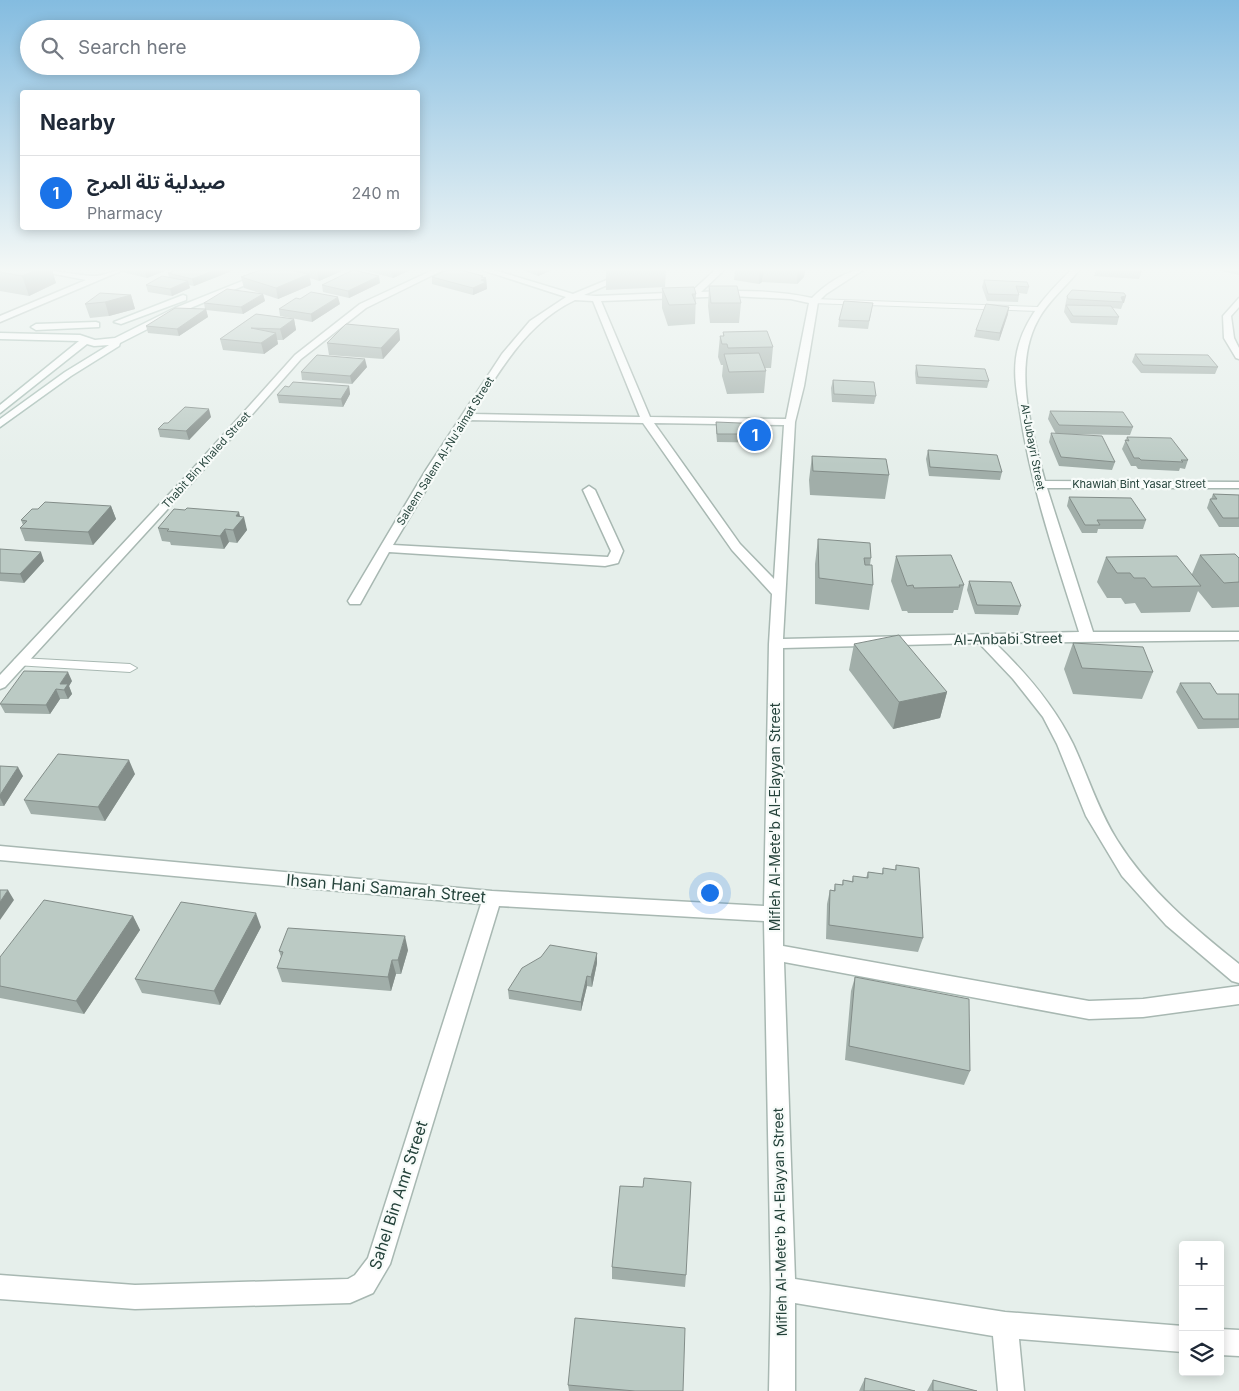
<!DOCTYPE html>
<html lang="en">
<head>
<meta charset="utf-8">
<style>
	body { margin:0; font-family:Inter,"Noto Sans Arabic",sans-serif; background:#f6f6f7; color:#1f2937 }
	.controls { position:absolute; right:15px; bottom:15px; display:grid; overflow:hidden; border-radius:5px; box-shadow:0 2px 12px #0003 }
	.controls button { width:45px; height:45px; display:grid; place-items:center; padding:0; border:0; border-bottom:1px solid #e0e1e3; background:#fff; color:#1f2937; font:25px sans-serif }
	.you { position:absolute; left:709px; top:892px; width:18px; height:18px; margin:-12px; border:4px solid #fff; border-radius:50%; background:#1a73e8; box-shadow:0 0 0 8px #1a73e833 }
	.badge { display:grid; place-items:center; width:32px; height:32px; border-radius:50%; background:#1a73e8; color:#fff; font-size:16px; font-weight:700 }
	.pin { position:absolute; translate:-50% -50%; border:2px solid #fff; box-shadow:0 1px 5px #0006 }
	.list { margin:0; padding:0; list-style:none }
	h2 { display:flex; justify-content:space-between; align-items:center; height:65px; margin:0; padding:0 20px; font-size:21px }
	h2 small { font-size:16px; font-weight:400; color:#747a83 }
	.list li { display:grid; grid-template-columns:32px 1fr auto; gap:15px; align-items:center; box-sizing:border-box; height:75px; padding:0 20px; border-top:1px solid #e0e1e3 }
	.list b { display:block; font-size:19px; white-space:nowrap }
	.list p { margin:0; font-size:16px; white-space:nowrap; color:#747a83 }
	.list em { font-size:16px; font-style:normal; color:#747a83 }
	.icon { flex:none; width:28px; height:28px; fill:none; stroke:currentColor; stroke-width:2; stroke-linecap:round; stroke-linejoin:round }
	.map { position:relative; flex:none; width:1239px; height:1391px; overflow:hidden }
	.search { position:absolute; background:#fff; box-shadow:0 2px 12px #0003; left:20px; top:20px; width:400px; height:55px; display:flex; align-items:center; gap:12px; box-sizing:border-box; padding:0 18px; border-radius:28px; color:#747a83; font-size:19px }
	.panel { position:absolute; background:#fff; box-shadow:0 2px 12px #0003; left:20px; top:90px; width:400px; height:140px; border-radius:5px }
	.map>svg:first-child { display:block }
	.lines { fill:none; stroke-linecap:round; stroke-linejoin:round }
	.service-casing { stroke:#a8b8b2; stroke-width:2 }
	.minor-casing { stroke:#a8b8b2; stroke-width:3 }
	.secondary-casing { stroke:#a4bbb3; stroke-width:3 }
	.service { fill:#fff; fill-rule:evenodd }
	.minor { fill:#fff; fill-rule:evenodd }
	.secondary { fill:#fff; fill-rule:evenodd }
	.wall { fill:#a1aea9 }
	.shaded-wall { fill:#838d89 }
	.building { fill:#bbcac4; stroke:#838d89 }
	.labels { text-anchor:middle; stroke-width:4.5; stroke-linejoin:round; paint-order:stroke }
	.far-street-label { font-size:11px; fill:#24423a; stroke:#f7fbf9 }
	.street-label { font-size:14px; fill:#24423a; stroke:#f7fbf9 }
	.near-street-label { font-size:16px; fill:#24423a; stroke:#f7fbf9 }
</style>
</head>
<body>
<div class="map">
<svg width="1239" height="1391" viewBox="0 0 1239 1391">
	<rect width="100%" height="100%" fill="#e6efeb"/>
	<g class="lines">
		<g class="service-casing">
			<path id="service" d="M814,299l224,8 4,2 -4,2 -227,-8v-4z
				M20,658l110,6 7,4 -7,4 -115,-7 -2,-3 2,-3z"/>
		</g>
		<g class="minor-casing">
			<path id="minor" d="M34,270c20,-1 39,5 59,6 9,1 19,-6 30,-6l-123,52v-6l86,-36z
				M433,270h10l-77,38 -65,51 -104,118 -192,210 -5,2v-14l189,-202 106,-118 65,-51z
				M482,270h12l79,24 58,-24h11l-58,25 12,1 95,-4 24,-22h9l-23,22c37,-2 75,-2 111,6 12,-12 33,-28 51,-28l-37,24 -8,8 -14,84 -9,36 -12,217 296,-7c-23,-73 -48,-145 -59,-220 -4,-23 -8,-45 -1,-68 9,-30 30,-52 52,-74h8c-13,17 -31,31 -41,50 -26,47 -6,112 7,161l194,1v6h-192l46,144h146v8l-244,3c31,30 59,62 78,101 15,32 25,66 44,96 32,51 76,87 122,124v19l-7,-2 -66,-56 -44,-49 -36,-60 -29,-72 -14,-27 -30,-38 -34,-36 -196,5v298l306,55 54,-2 96,-13v18l-96,13 -54,2 -305,-57 11,317 210,33 178,14v26l-164,-13 5,52h-26l-5,-55 -198,-33v88h-26l2,-102 -7,-368 -265,-15 -109,358 -17,29 -23,10 -215,6 -135,-10v-24l135,10 213,-6 7,-4 13,-17 113,-354 -481,-44v-14l492,45 272,15 5,-262 3,-50 -40,-44 -89,-127 -175,-3 -75,125 215,12 3,-6 -28,-61 6,-4 6,4 28,61 -5,12 -13,3 -216,-14 -29,52h-10l-2,-3 78,-131 76,-116 28,-33 36,-24zM732,296l59,3 18,4 -23,116 -136,-2 -49,-116zM575,300l18,1 47,116 -168,-3c29,-44 53,-90 103,-114zM654,423l130,2 -10,154 -34,-35z
				M1239,298v9l-8,9 3,22 5,10v11l-3,-1 -12,-20 -1,-22z
				M1220,1329l19,1v26l-19,-1z"/>
		</g>
		<g class="secondary-casing">
			<path id="secondary" d="M270,270h11l-100,42 -61,31 -1,3 -48,30 -71,51v-8l65,-47 44,-27 -15,1 -7,-2 -87,69v-8l79,-64 -79,-2v-6l80,2 15,5 20,-2 60,-30z
				M183,295l3,1v4l-65,24 -7,-2z
				M96,322l3,1v4l-63,3 -5,-3 5,-3z"/>
		</g>
		<use href="#service" class="service"/>
		<use href="#minor" class="minor"/>
		<use href="#secondary" class="secondary"/>
	</g>
	<path class="wall" d="M0,270h52l4,13 -27,13 -29,-5z
		M122,270h45l-20,8 -25,-6z
		M234,270l-40,16 -5,-1 1,3 -18,8 -24,-4 -2,-7 23,-8 -1,-4z
		M260,270h84l-25,11 -9,-3 1,7 -33,14 -15,-5 2,7 -22,13 -37,-4 2,7 -29,19 -31,-3 -2,-7 59,-17 -1,-6 59,-9 -19,-6 -3,-11z
		M367,270h43l-17,8 -26,-7z
		M525,270h27l-14,6 -13,-5z
		M606,270h60l-1,17 -59,3z
		M735,270h70l-1,7 -7,7 -35,-2 -3,2 -25,-4z
		M1096,270h46l-3,9 -45,-3z
		M1216,270h23v5z
		M483,276v1l3,1 1,11 -14,6 -41,-11v-7z
		M984,280l45,7 -2,7 -8,-1v2l-1,7 -31,-1 -5,-14z
		M380,283l-31,15 -26,-6 -1,-7z
		M709,286l32,17 -2,20h-29l-2,-17z
		M662,288l34,6 -1,30 -27,2 -6,-18z
		M131,295l4,14 -26,7 -19,2 -5,-14z
		M1067,296h59l-5,13 -9,-1 7,9 -2,8 -46,-2 -7,-11z
		M873,303l-5,26 -30,-2 1,-7z
		M340,304l-28,18 -32,-6 -1,-7z
		M256,314l38,5 2,11 -13,10h-6l1,4 -14,10 -41,-4 -3,-11z
		M1008,314l-9,27 -25,-4 2,-7z
		M399,329l1,11 -17,19 -54,-4 -2,-12z
		M723,332l50,15 -2,21h-6l1,3 -2,22 -37,1 -5,-18 1,-11h-2l-3,-8 2,-21h3z
		M1135,354l83,13 -3,7 -74,-1 -9,-11z
		M916,365l73,16 -2,7 -71,-4 -1,-11z
		M367,367l-15,17 -50,-4 -1,-8z
		M833,380l43,16 -2,8 -42,-2 -1,-14z
		M349,386l1,8 -7,13 -64,-4 -2,-8z
		M1050,411l83,16 -3,8 -74,-1 -8,-15z
		M211,417l-22,23 -29,-3 -2,-8 10,-6z
		M716,422l56,12 -1,9 -54,-1 -1,-12z
		M1051,433l64,29 -3,8 -53,-4 -10,-24z
		M1127,437l61,23 -3,9 -5,-1 -1,3 -41,-2 -2,-3h-5l-9,-17z
		M928,450l74,22 -2,8 -71,-4 -3,-17z
		M812,456l77,19 -4,24 -75,-4 -1,-15z
		M1213,494l26,1v32h-20l-12,-19 3,-9h1z
		M1069,497l77,23 -3,9h-45l-1,4h-15l-15,-27z
		M111,506l5,13 -23,26 -68,-4 -5,-13 3,-3 -2,-5z
		M240,516l7,14 -10,13 -8,-1 -5,7 -53,-4 -1,-3 -8,-1 -4,-13z
		M818,539l53,19 -1,7 3,20 -4,25 -54,-6v-40z
		M0,549l44,12 -20,22 -24,-2z
		M1200,555l39,3v49l-27,1 -14,-17 -8,21 -49,1 -6,-10 -10,1 -4,-6h-14l-10,-16 9,-25 86,17z
		M896,556l68,29 -6,25h-4l-1,3h-45l-1,-2h-5l-11,-30z
		M969,581l52,25 -3,9 -43,-1 -8,-24z
		M1073,643l80,29 -11,27 -69,-5 -9,-25z
		M854,644l93,48 -7,26 -47,11 -44,-59z
		M72,681l-3,5 3,8 -4,5h-8l-10,15 -45,-1 -5,-9z
		M1180,683l37,11h22v34l-41,1 -22,-37z
		M0,766l23,10 -19,30h-4z
		M135,774l-30,47 -74,-7 -7,-14z
		M896,865l27,73 -5,14 -92,-13 1,-35 3,-14h4l1,-6 7,1 1,-5 9,1 1,-5 13,2 2,-6 14,2 1,-6 12,2z
		M133,916l7,14 -56,84 -84,-16v-41z
		M261,927l-41,78 -78,-12 -7,-14z
		M408,950l-7,24h-5l-5,17 -109,-9 -5,-14 4,-11 -2,-6z
		M597,963l-5,24 -5,-1 -6,25 -72,-12 -1,-9z
		M855,977l115,94 -6,14 -119,-25 6,-69z
		M643,1187l43,88 -1,12 -73,-8v-12z
		M865,1378l50,13h-56z
		M933,1380l44,11h-50z
		M568,1385l115,6h-114z"/>
	<path class="shaded-wall" d="M36,270h16l4,13 -27,13 -7,-20z
		M147,270h20l-20,8 -2,-7z
		M216,270h18l-40,16 -2,-7z
		M289,270h13l2,6z
		M319,270h25l-25,11 -2,-10z
		M394,270h16l-17,8 -1,-7z
		M544,270h8l-14,6v-4z
		M760,270h3l-1,12 -3,2z
		M798,270h7l-1,7 -7,7z
		M309,274l2,11 -33,14 -2,-11z
		M379,276l1,7 -31,15 -1,-7z
		M483,276v3l3,-1 1,11 -14,6v-7l8,-11z
		M188,281l2,7 -18,8 -2,-7z
		M263,294l2,7 -22,13 -2,-7z
		M131,295l4,14 -26,7 -4,-14z
		M1126,296l-2,7h-1v-1l-2,-5z
		M338,297l2,7 -28,18 -1,-8z
		M1009,307l-1,7 -9,27 1,-8z
		M206,309l2,8 -29,19 -2,-7z
		M294,319l2,11 -13,10 -3,-11z
		M399,329l1,11 -17,19 -2,-11z
		M276,333l2,11 -14,10 -3,-11z
		M365,359l2,8 -15,17 -2,-8z
		M349,386l1,8 -7,13 -2,-8z
		M209,409l2,8 -22,23 -3,-9z
		M111,506l5,13 -23,26 -5,-13z
		M239,512l2,8 3,-3 3,13 -10,13 -4,-13 3,-14z
		M225,529l4,13 -5,7 -4,-13z
		M41,552l3,9 -20,22 -4,-9z
		M68,672l4,9 -3,5 3,8 -4,5 -4,-9 -4,-6z
		M56,689l4,10 -10,15 -4,-9z
		M947,692l-7,26 -47,11 6,-27z
		M129,760l6,14 -30,47 -7,-14z
		M18,767l5,9 -19,30 -4,-8v-3z
		M8,890l6,10 -14,20v-18z
		M256,913l5,14 -41,78 -6,-14z
		M133,916l7,14 -56,84 -8,-13z
		M405,936l3,14 -7,24 -3,-14z
		M597,953v10l-5,24 -1,-10z
		M392,960l4,14 -5,17 -3,-14z
		M587,976v10l-6,25v-9z"/>
	<path class="building" d="M0,270h36l-14,6 -22,-4z
		M176,270h40l-24,9 -24,-6z
		M260,270h28l21,4 -33,14 -35,-11z
		M353,270l26,6 -31,15 -26,-6z
		M447,270h14l22,6 -2,1 5,1 -5,2 5,2 -13,6 -41,-11z
		M531,270h13l-6,2z
		M1100,270h42l-1,2z
		M162,276l26,5 -18,8 -24,-4z
		M984,280l43,2 2,5 -13,-1 3,9 -31,-1z
		M709,286h28l4,17h-30z
		M694,287l2,7h-4l4,10 -27,1 -7,-17z
		M227,289l36,5 -22,13 -37,-4z
		M1072,290l52,3 2,3 -5,1 2,5 -55,-3 -1,-3z
		M311,292l27,5 -27,17 -32,-5 17,-11 4,1z
		M100,293l31,2 -26,7 -20,2z
		M844,301l29,2 -4,18 -30,-1z
		M986,304l23,3 -9,26 -24,-3z
		M1066,305l45,1 8,11 -46,-1z
		M175,308l31,1 -29,20 -31,-3z
		M256,314l38,5 -14,10 -29,-1 25,5 -15,10 -41,-4z
		M346,324l53,5 -18,19 -54,-5z
		M767,331l6,16 -45,1 -1,-4h-5l-2,-8h4l-1,-4z
		M759,353l7,18 -37,1 -5,-18z
		M1135,354l73,1 10,12 -75,-2z
		M317,355l48,4 -15,17 -49,-4z
		M916,365l69,4 4,12 -71,-4z
		M833,380l41,2 2,14 -42,-2z
		M293,382l56,4 -8,13 -64,-4 8,-9 4,1z
		M185,407l24,2 -23,22 -28,-2 6,-6h4z
		M1050,411l73,1 10,15 -74,-2z
		M716,422l48,2 7,4 1,6h-55z
		M1051,433l51,3 13,26 -54,-5z
		M1127,437l44,1 17,22h-7l2,2 -42,-2 -2,-2h-5l-9,-18 4,1z
		M928,450l69,5 5,17 -72,-5z
		M812,456l74,3 3,16 -76,-4z
		M1213,494l26,1v23h-16l-13,-19h7z
		M1069,497l62,1 15,22h-49l3,5h-15z
		M45,502l66,4 -23,26 -68,-4 7,-7 -6,-1 11,-11h6z
		M187,508l52,4 -3,4 8,1 -11,13 -8,-1 -5,7 -53,-5 2,-2 -11,-1 16,-19 11,1z
		M818,539l52,4 1,15h-7l1,7h7l1,20 -54,-7z
		M0,549l41,3 -21,22 -20,-1z
		M1235,554l4,4v24l-15,1 -24,-28z
		M951,555l13,30h-5l1,2 -46,1 -1,-3 -6,1 -11,-30z
		M1177,556l24,30 -49,1 -7,-9h-11l-4,-5h-13l-11,-16z
		M969,581l42,1 10,24 -44,-1z
		M899,635l48,57 -48,10 -45,-58z
		M1073,643l70,4 10,25 -71,-4z
		M24,671l44,1 -8,12h8l-4,6 -8,-1 -10,16 -46,-1z
		M1180,683h30l7,11h22v25h-36z
		M58,754l71,6 -31,47 -74,-7z
		M0,766l18,1 -18,28z
		M896,865l23,3 4,70 -94,-13 1,-35 5,1v-7l8,1v-5l10,2v-6l15,2v-6l15,2v-6l13,2z
		M0,890h8l-8,12z
		M44,900l89,16 -57,85 -76,-15v-29z
		M181,902l75,11 -42,78 -79,-12z
		M288,928l117,8 -7,24h-6l-4,17 -111,-9 6,-16 -4,-1z
		M550,945l47,8 -6,24 -4,-1 -6,26 -73,-12 14,-22 19,-11z
		M855,977l114,22 1,72 -121,-25z
		M644,1178l47,4 -5,93 -74,-8 8,-81 23,1z
		M575,1318l110,10 -2,63h-48l-67,-6z
		M865,1378l50,13h-51z
		M933,1380l44,11h-44z"/>
	<linearGradient id="sky" x2="0" y2="1"><stop stop-color="#84bce0"/><stop offset="0.58" stop-color="#f4f8f6"/><stop offset="1" stop-color="#f4f8f6" stop-opacity="0"/></linearGradient>
	<rect width="1239" height="465" fill="url(#sky)"/>
	<g class="labels">
		<g class="far-street-label">
			<text transform="translate(1033 447) rotate(79)" y="4">Al-Jubayri Street</text>
			<text transform="translate(445 451) rotate(-58)" y="4">Saleem Salem Al-Nu'aimat Street</text>
			<text transform="translate(206 460) rotate(-48)" y="4">Thabit Bin Khaled Street</text>
			<text x="1139" y="488">Khawlah Bint Yasar Street</text>
		</g>
		<g class="street-label">
			<text transform="translate(1008 639) rotate(-1)" y="5">Al-Anbabi Street</text>
			<text transform="translate(775 817) rotate(-90)" y="5">Mifleh Al-Mete'b Al-Elayyan Street</text>
			<text transform="translate(780 1222) rotate(-91)" y="5">Mifleh Al-Mete'b Al-Elayyan Street</text>
		</g>
		<g class="near-street-label">
			<text transform="translate(386 888) rotate(5)" y="6">Ihsan Hani Samarah Street</text>
			<text transform="translate(398 1195) rotate(-72)" y="6">Sahel Bin Amr Street</text>
		</g>
	</g>
</svg>
<div class="controls">
<button>+</button>
<button>−</button>
<button><svg class="icon" aria-label="layers" viewBox="0 0 24 24"><path d="M12 4l9 5-9 5-9-5zM3 14l9 5 9-5"/></svg></button>
</div>
<div class="you"></div>
<div class="pin badge" style="left:755px;top:435px">1</div>
<div class="search"><svg class="icon" aria-label="search" viewBox="0 0 24 24"><circle cx="10" cy="10" r="6"/><path d="M15 15l6 6"/></svg>Search here</div>
<section class="panel">
<h2>Nearby<small></small></h2>
<ul class="list">
<li><span class="badge">1</span><div><b>صيدلية تلة المرج</b><p>Pharmacy</p></div><em>240 m</em></li>
</ul>
</section>
</div>
</body>
</html>
